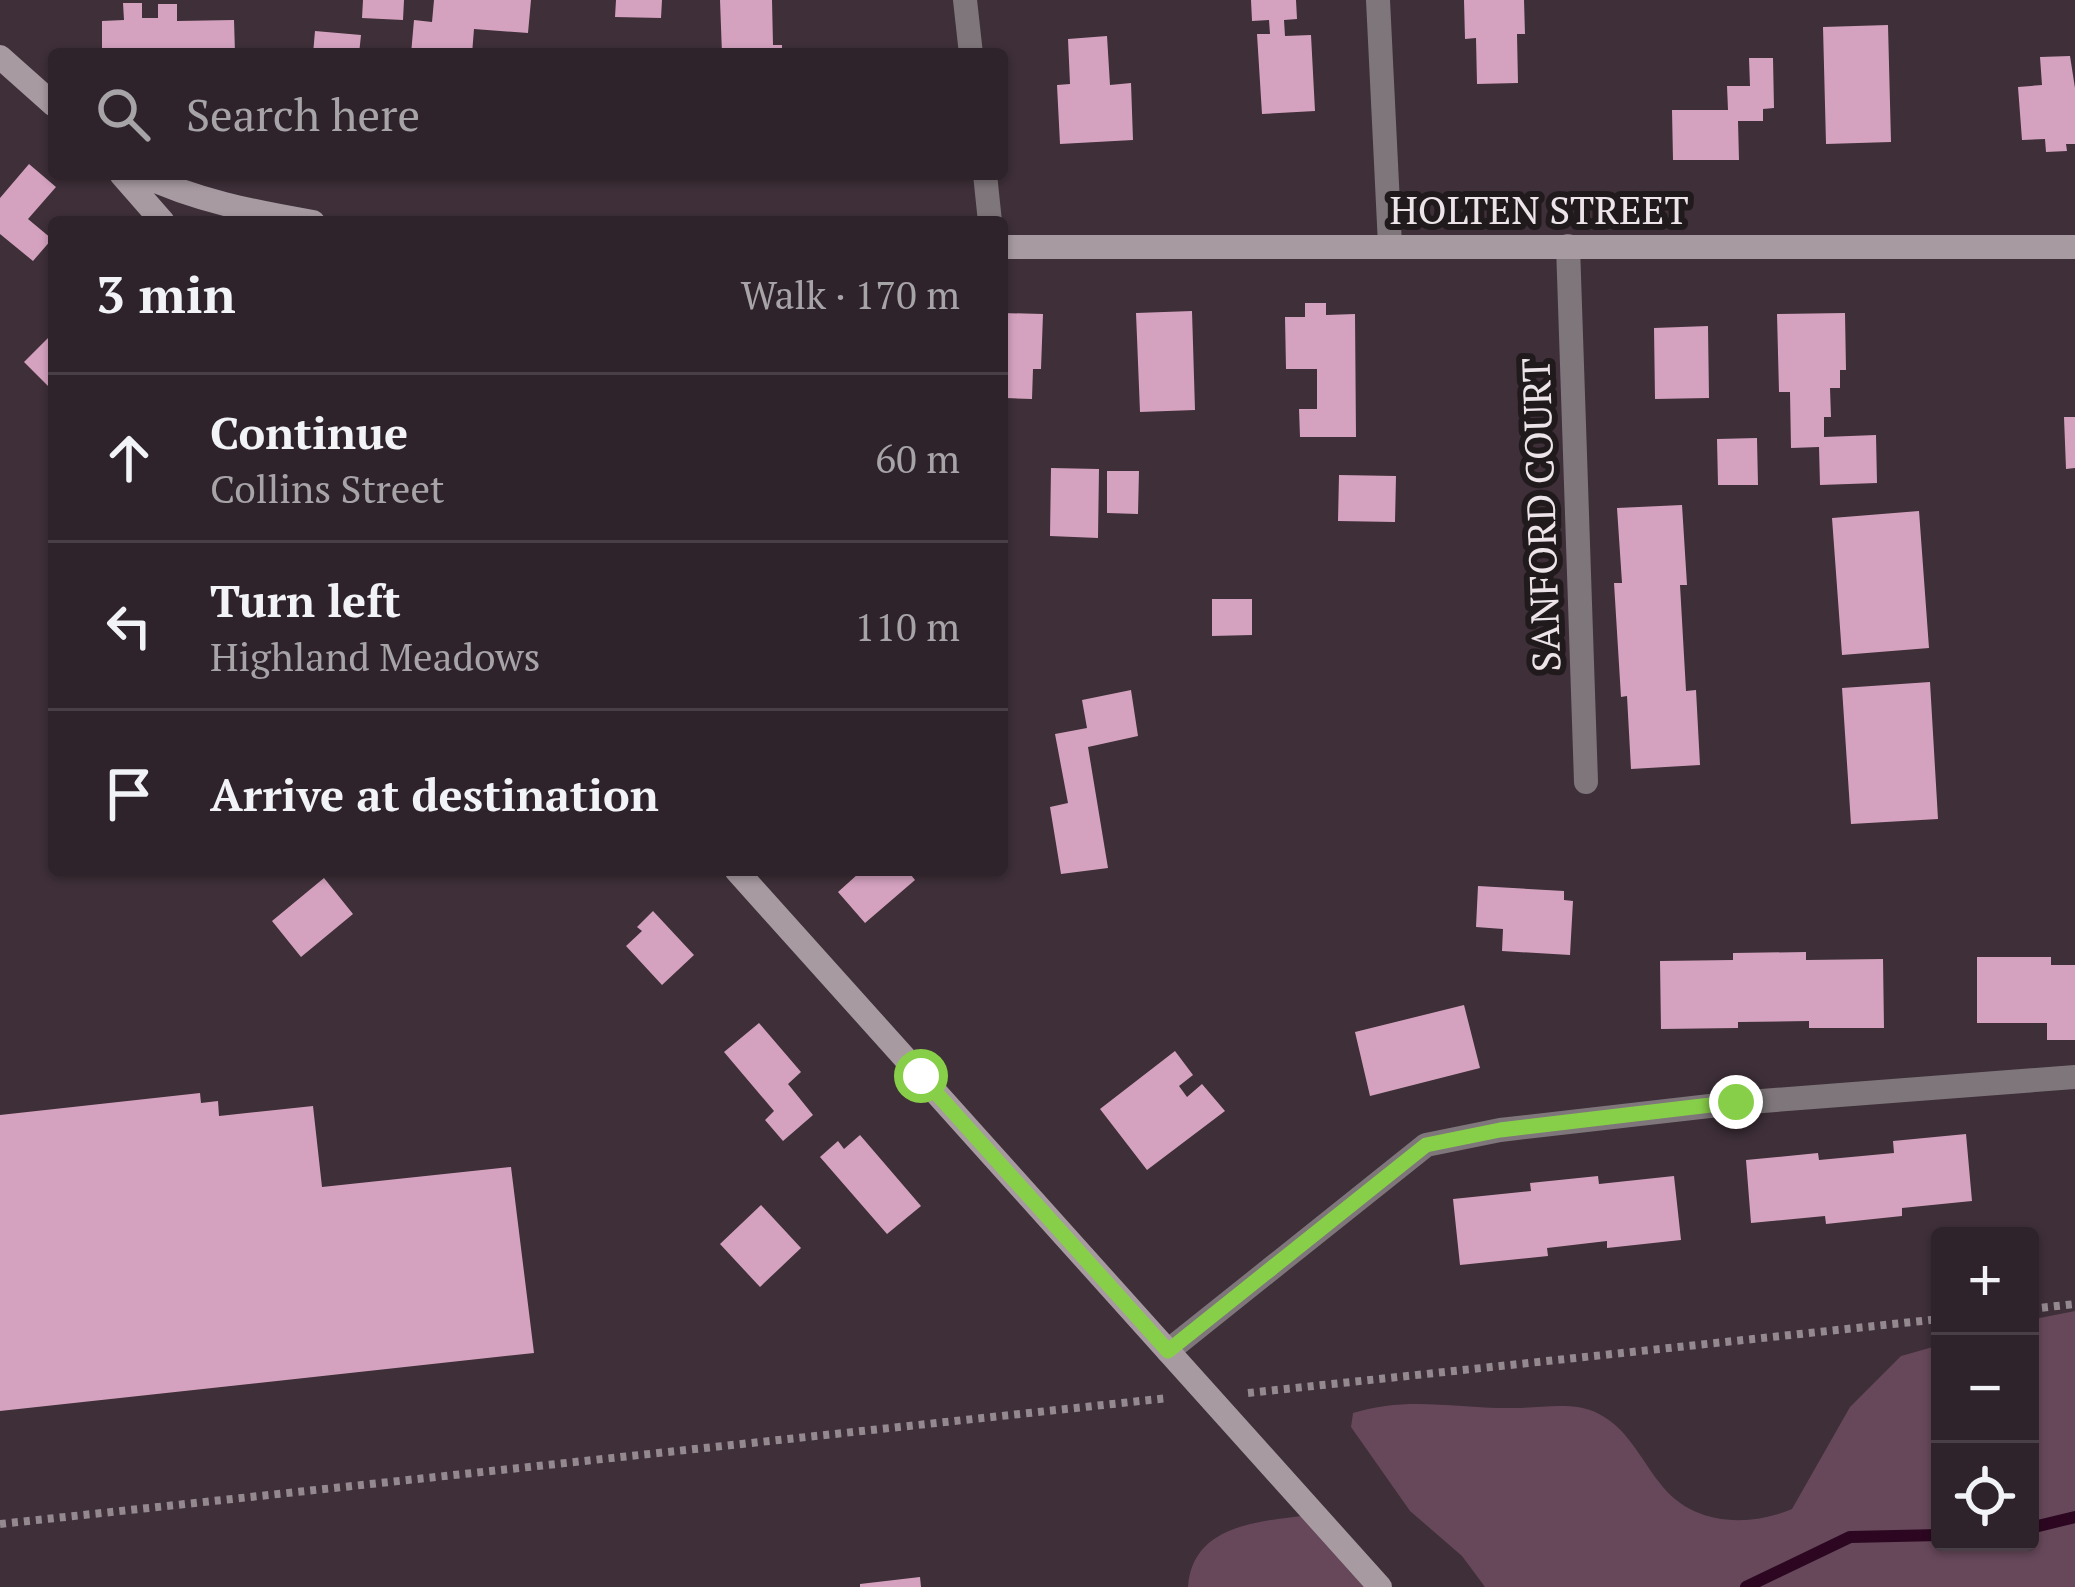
<!DOCTYPE html>
<html lang="en">
<head>
<meta charset="utf-8">
<style>
	body { margin:0; font-family:"PT Serif",serif; background:#362b32; color:#f1f3f6 }
	.controls { position:absolute; right:36px; bottom:36px; display:grid; overflow:hidden; border-radius:12px; box-shadow:0 3px 9px #0004 }
	.controls button { width:108px; height:108px; display:grid; place-items:center; padding:0; border:0; border-bottom:3px solid #494047; background:#2e232a; color:#f1f3f6; font:60px sans-serif }
	.stop { position:absolute; width:36px; height:36px; margin:-27px; border:9px solid #88cf49; border-radius:50%; background:#fff }
	.stop.end { background:#88cf49; border-color:#fff; box-shadow:0 3px 12px #0008 }
	.list { margin:0; padding:0; list-style:none }
	h2 { display:flex; justify-content:space-between; align-items:center; height:156px; margin:0; padding:0 48px; font-size:51px }
	h2 small { font-size:39px; font-weight:400; color:#a7a4a8 }
	.list li { display:grid; grid-template-columns:78px 1fr auto; gap:36px; align-items:center; box-sizing:border-box; height:168px; padding:0 48px; border-top:3px solid #494047 }
	.list b { display:block; font-size:45px; white-space:nowrap }
	.list p { margin:0; font-size:39px; white-space:nowrap; color:#a7a4a8 }
	.list em { font-size:39px; font-style:normal; color:#a7a4a8 }
	.icon { flex:none; width:66px; height:66px; fill:none; stroke:currentColor; stroke-width:2; stroke-linecap:round; stroke-linejoin:round }
	.map { position:relative; flex:none; width:2075px; height:1587px; overflow:hidden }
	.search { position:absolute; background:#2e232a; box-shadow:0 3px 9px #0004; left:48px; top:48px; width:960px; height:132px; display:flex; align-items:center; gap:30px; box-sizing:border-box; padding:0 42px; border-radius:12px; color:#a7a4a8; font-size:45px }
	.panel { position:absolute; background:#2e232a; box-shadow:0 3px 9px #0004; left:48px; top:216px; width:960px; height:660px; border-radius:12px }
	.map>svg:first-child { display:block }
	.green { fill:#66485a }
	.lines { fill:none; stroke-linecap:round; stroke-linejoin:round }
	.stream { stroke:#2d0721; stroke-width:12 }
	.building { fill:#d4a2bf }
	.path { stroke:#958990; stroke-width:8; stroke-dasharray:6 6; stroke-linecap:butt }
	.street { stroke:#7e767a; stroke-width:24 }
	.secondary { stroke:#a79aa1; stroke-width:24 }
	.route { stroke:#88cf49; stroke-width:15 }
	.labels { text-anchor:middle; stroke-width:12; stroke-linejoin:round; paint-order:stroke }
	.street-label { font-size:39px; fill:#ede4e9; stroke:#201a1d }
</style>
</head>
<body>
<div class="map">
<svg width="2075" height="1587" viewBox="0 0 2075 1587">
	<rect width="100%" height="100%" fill="#3e2f38"/>
	<path class="green" d="M2075,1311v276h-590l-23,-31 -52,-45 -59,-84 2,-14c53,-17 102,-5 155,-5 28,1 66,-8 91,6 29,15 41,44 60,68 31,43 88,46 133,27l58,-102 51,-51 39,-11v197h90v-222z
		M1301,1516l65,71h-178c4,-60 66,-65 113,-71z"/>
	<g class="lines">
		<path class="stream" d="M2030,1528l45,-11
			M1746,1587l104,-50 90,-2"/>
	</g>
	<path class="building" d="M363,0h41l-1,20 -41,-2z
		M434,0h97l-3,33 -54,-4 -2,25h-61l3,-34 18,2z
		M616,0h46l-1,18 -46,-1z
		M720,0h52l1,45h9v9h-60z
		M1251,0h45l1,19 -13,1 1,16 26,-1 4,76 -53,3 -5,-80h13l-1,-14 -17,1z
		M1464,0h60l1,34h-8l1,49 -41,1 -1,-46 -11,1z
		M123,3h19v15h16v-14h19v17l57,-1 1,33 -133,1v-33l22,-1z
		M1888,25l3,117 -65,2 -3,-117z
		M315,31l46,4 -2,19h-46z
		M1107,36l3,49 21,-2 2,57 -73,4 -3,-59 13,-1 -2,-45z
		M2070,56l5,32v56h-9l1,7 -21,1 -1,-13 -23,1 -4,-53 24,-2 -2,-28z
		M1749,58h24l1,50 -11,1v12h-25l1,39h-66l-1,-50h56l-1,-24h23z
		M29,164l27,23 -28,32 24,20 -19,22 -33,-27v-36z
		M1305,303h21v12l29,-1 1,123h-56l-1,-28h18v-40h-31l-1,-52h20z
		M1192,311l3,99 -55,2 -4,-99z
		M1002,313l41,1 -2,55h-8l-1,30 -26,-1z
		M1845,313l1,57h-6v18h-10l1,29h-7v20l52,-2 1,48 -57,2 -1,-38 -28,1 -1,-56h-11l-2,-78z
		M1708,326l1,72 -54,1 -1,-71z
		M54,332v53l-4,3 -26,-26z
		M2064,417h11v51l-9,1z
		M1757,438l1,47h-40l-1,-46z
		M1051,468l48,1 -1,69 -48,-2z
		M1107,471h32l-1,43 -31,-1z
		M1339,475l57,1 -1,46 -57,-1z
		M1682,505l5,80h-7l6,106 10,-1 4,75 -69,4 -4,-73 -6,1 -7,-114h8l-5,-75z
		M1919,511l10,137 -87,7 -10,-137z
		M1212,599h40v36l-40,1z
		M1930,682l8,137 -87,5 -9,-136z
		M1131,690l7,46 -50,11 20,121 -47,6 -11,-67 18,-4 -13,-69 32,-6 -5,-28z
		M855,870h52l8,10 -50,43 -27,-31 20,-18z
		M324,878l29,36 -52,43 -29,-36z
		M1478,886l86,5v9l9,1 -3,54 -68,-4 1,-22 -27,-2z
		M653,911l41,44 -32,30 -36,-39 16,-15 -5,-4z
		M1806,952v8l77,-1 1,69h-75v-7l-71,1v6l-77,1 -1,-68 73,-1v-7z
		M1977,957h74v8h24v75h-28v-17h-70z
		M1464,1005l16,63 -110,28 -15,-64z
		M759,1023l42,49 -13,12 25,31 -30,26 -18,-21 9,-9 -50,-59z
		M1175,1051l18,24 -14,11 8,11 15,-13 23,27 -78,59 -47,-61z
		M200,1093l1,10 17,-2 1,15 94,-10 9,81 189,-20 23,186 -534,58v-296z
		M1966,1134l6,67 -70,7v8l-76,8 -1,-8 -74,7 -5,-63 72,-7 1,7 75,-7 -1,-12z
		M860,1135l61,71 -34,28 -67,-77 18,-16 6,8z
		M1598,1176l1,8 75,-8 7,64 -74,8v-7l-60,7 1,8 -88,9 -7,-66 78,-8 -1,-8z
		M761,1205l40,43 -41,39 -40,-43z
		M920,1577l1,10h-61v-3z"/>
	<g class="lines">
		<path class="path" d="M2030,1309l45,-5
			M1248,1393l692,-74
			M0,1524l1168,-126"/>
		<path class="street" d="M965,0l6,54
			M1378,0l12,245
			M985,174l5,48
			M1568,246l18,536
			M1168,1351l258,-206 74,-15 236,-27 339,-26"/>
		<path class="secondary" d="M0,57l54,48
			M121,174l42,48
			M140,174c54,26 114,38 173,48
			M1002,247h1073
			M736,870l644,717"/>
	</g>
	<g class="lines">
		<path class="route" d="M921,1076l247,275 258,-206 74,-15 236,-28"/>
	</g>
	<g class="labels">
		<g class="street-label">
			<text x="1539" y="224">HOLTEN STREET</text>
			<text transform="translate(1541 515) rotate(-92)" y="14">SANFORD COURT</text>
		</g>
	</g>
</svg>
<div class="controls">
<button>+</button>
<button>−</button>
<button><svg class="icon" aria-label="locate" viewBox="0 0 24 24"><circle cx="12" cy="12" r="6"/><path d="M12 2v4M12 18v4M2 12h4M18 12h4"/></svg></button>
</div>
<div class="stop" style="left:921px;top:1076px"></div>
<div class="stop end" style="left:1736px;top:1102px"></div>
<div class="search"><svg class="icon" aria-label="search" viewBox="0 0 24 24"><circle cx="10" cy="10" r="6"/><path d="M15 15l6 6"/></svg>Search here</div>
<section class="panel">
<h2>3 min<small>Walk · 170 m</small></h2>
<ul class="list">
<li><svg class="icon" aria-label="ahead" viewBox="0 0 24 24"><path d="M12 20V5M6 11l6-6 6 6"/></svg><div><b>Continue</b><p>Collins Street</p></div><em>60 m</em></li>
<li><svg class="icon" aria-label="left" viewBox="0 0 24 24"><path d="M17 20v-9H6M10 6l-5 5 5 5"/></svg><div><b>Turn left</b><p>Highland Meadows</p></div><em>110 m</em></li>
<li><svg class="icon" aria-label="arrive" viewBox="0 0 24 24"><path d="M6 21V4h12l-3 4 3 4H6"/></svg><div><b>Arrive at destination</b></div></li>
</ul>
</section>
</div>
</body>
</html>
